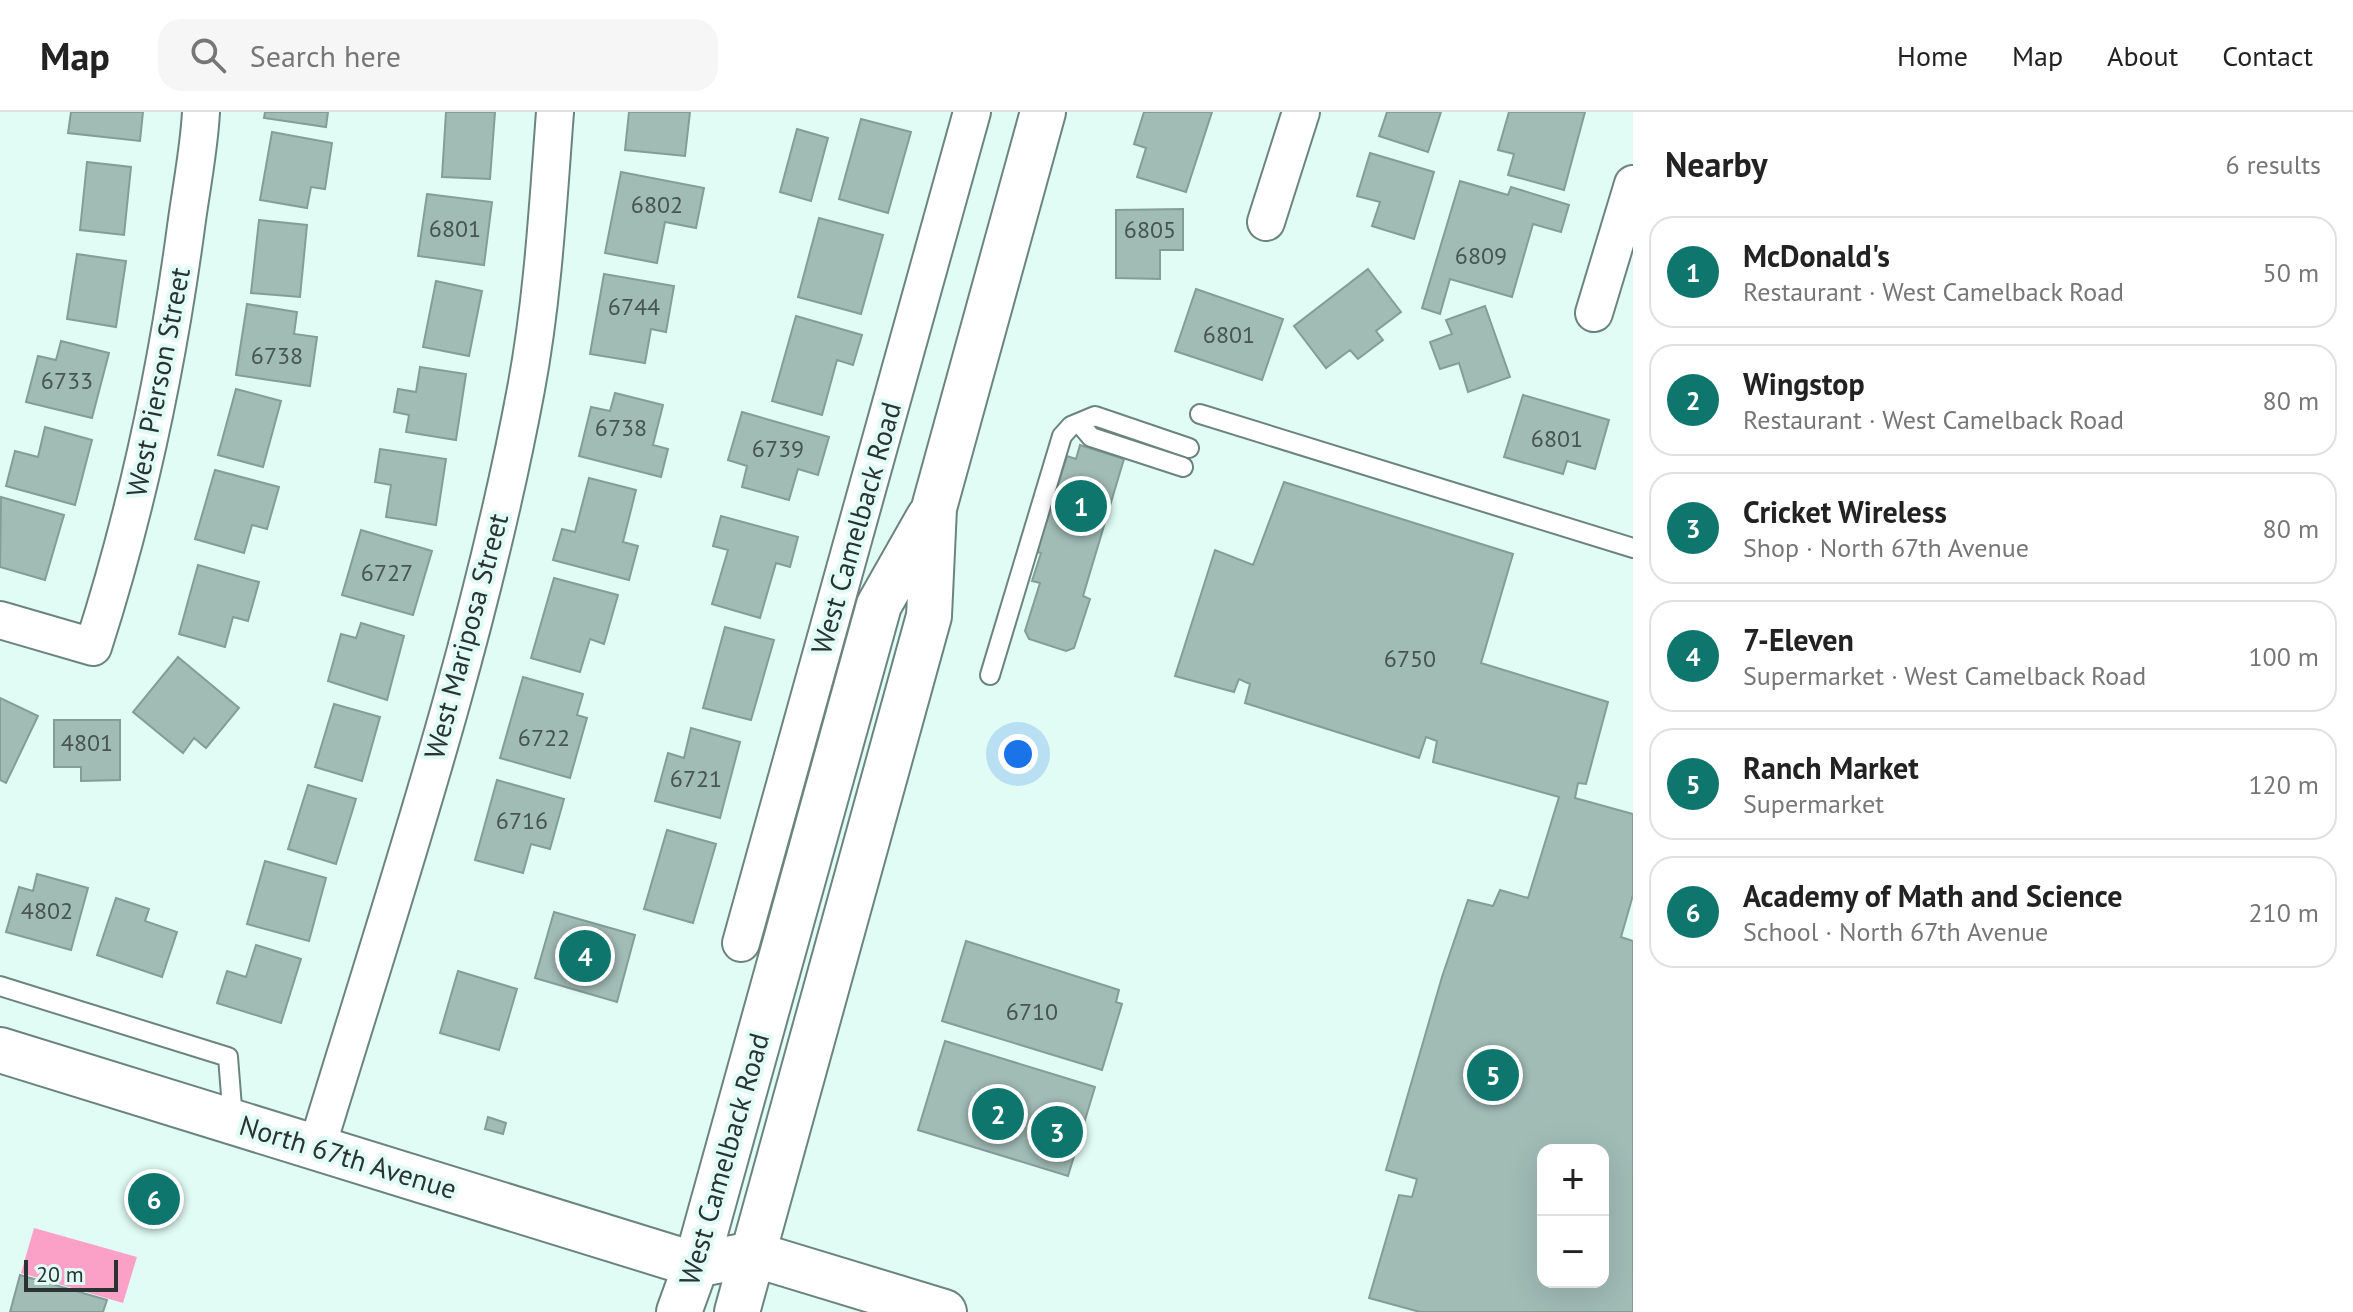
<!DOCTYPE html>
<html lang="en">
<head>
<meta charset="utf-8">
<style>
	body { margin:0; font-family:"PT Sans",sans-serif; background:#f6f6f6; color:#222 }
	.controls { position:absolute; right:24px; bottom:24px; display:grid; overflow:hidden; border-radius:16px; box-shadow:0 8px 32px #0002 }
	.controls button { width:72px; height:72px; display:grid; place-items:center; padding:0; border:0; border-bottom:2px solid #e0e0e0; background:#fff; color:#222; font:40px sans-serif }
	.scale { position:absolute; left:24px; bottom:20px; width:94px; box-sizing:border-box; padding-left:8px; border:4px solid #293331; border-top:0; font-size:22px; line-height:28px; white-space:nowrap; color:#293331; -webkit-text-stroke:6px #e1fcf5; paint-order:stroke }
	.you { position:absolute; left:1018px; top:642px; width:28px; height:28px; margin:-20px; border:6px solid #fff; border-radius:50%; background:#1a73e8; box-shadow:0 0 0 12px #1a73e833 }
	.badge { display:grid; place-items:center; width:52px; height:52px; border-radius:50%; background:#0f766e; color:#fff; font-size:26px; font-weight:700 }
	.pin { position:absolute; translate:-50% -50%; border:4px solid #fff; box-shadow:0 2px 8px #0006 }
	.list { margin:0; padding:0; list-style:none }
	h2 { display:flex; justify-content:space-between; align-items:center; height:104px; margin:0; padding:0 32px; font-size:34px }
	h2 small { font-size:26px; font-weight:400; color:#767676 }
	.list li { display:grid; grid-template-columns:52px 1fr auto; gap:24px; align-items:center; box-sizing:border-box; height:112px; margin:0 16px 16px; padding:0 16px; border:2px solid #e0e0e0; border-radius:24px }
	.list b { display:block; font-size:30px; white-space:nowrap }
	.list p { margin:0; font-size:26px; white-space:nowrap; color:#767676 }
	.list em { font-size:26px; font-style:normal; color:#767676 }
	.icon { flex:none; width:44px; height:44px; fill:none; stroke:currentColor; stroke-width:2; stroke-linecap:round; stroke-linejoin:round }
	.map { position:relative; flex:none; width:1633px; height:1200px; overflow:hidden }
	header { display:flex; align-items:center; gap:48px; box-sizing:border-box; height:112px; padding:0 40px; background:#fff; border-bottom:2px solid #e0e0e0 }
	header strong { font-size:38px }
	nav { display:flex; gap:44px; margin-inline-start:auto; font-size:28px }
	.search { width:560px; height:72px; background:#f6f6f6; display:flex; align-items:center; gap:20px; box-sizing:border-box; padding:0 28px; border-radius:24px; color:#767676; font-size:30px }
	main { display:flex }
	aside { flex:1; background:#fff }
	.map>svg:first-child { display:block }
	.green { fill:#fba1c8 }
	.building { fill:#a1bbb5; stroke:#849d97; stroke-width:2; fill-rule:evenodd }
	.lines { fill:none; stroke-linecap:round; stroke-linejoin:round }
	.service-casing { stroke:#6c847e; stroke-width:22 }
	.minor-casing { stroke:#6c847e; stroke-width:40 }
	.secondary-casing { stroke:#6c847e; stroke-width:48 }
	.primary-casing { stroke:#6c847e; stroke-width:48 }
	.service { stroke:#fff; stroke-width:18 }
	.minor { stroke:#fff; stroke-width:36 }
	.secondary { stroke:#fff; stroke-width:44 }
	.primary { stroke:#fff; stroke-width:44 }
	.labels { text-anchor:middle; stroke-width:8; stroke-linejoin:round; paint-order:stroke }
	.number-label { font-size:24px; fill:#475552 }
	.street-label { font-size:28px; fill:#293331; stroke:#e1fcf5 }
</style>
</head>
<body>
<header>
<strong>Map</strong>
<div class="search"><svg class="icon" aria-label="search" viewBox="0 0 24 24"><circle cx="10" cy="10" r="6"/><path d="M15 15l6 6"/></svg>Search here</div>
<nav><a>Home</a><a>Map</a><a>About</a><a>Contact</a></nav>
</header>
<main>
<div class="map">
<svg width="1633" height="1200" viewBox="0 0 1633 1200">
	<rect width="100%" height="100%" fill="#e1fcf5"/>
	<path class="green" d="M34,1116l103,29 -14,46 -102,-30z"/>
	<path class="building" d="M71,0h72l-3,29 -72,-8z
		M265,0h63l-2,15 -62,-9z
		M446,0h49l-5,67 -48,-2z
		M629,0h61l-5,44 -60,-6z
		M1144,0h68l-26,80 -49,-15 9,-29 -12,-4z
		M1387,0h54l-13,40 -49,-16z
		M1509,0h76l-21,78 -56,-15 6,-21 -16,-4z
		M861,7l50,13 -23,81 -49,-14z
		M797,17l31,9 -17,63 -31,-9z
		M272,20l60,11 -7,46 -14,-2 -4,21 -47,-8z
		M1370,41l64,19 -20,67 -42,-13 8,-24 -23,-6z
		M87,50l44,5 -7,68 -44,-5z
		M621,60l83,16 -8,40 -31,-6 -8,41 -52,-10z
		M1460,69l48,14 3,-8 58,18 -8,27 -28,-8 -21,73 -62,-18 -10,35 -18,-6z
		M427,82l65,8 -8,63 -66,-9z
		M1183,97v41h-23v29l-44,-1v-68z
		M819,106l64,17 -22,79 -63,-17z
		M259,108l48,5 -7,72 -49,-4z
		M77,142l49,7 -10,66 -49,-8z
		M1368,157l33,43 -25,19 7,9 -25,19 -8,-9 -24,18 -32,-42z
		M604,162l70,12 -8,46 -15,-3 -6,34 -55,-9z
		M436,169l46,10 -13,65 -46,-9z
		M1196,177l87,30 -21,61 -87,-29z
		M247,192l50,8 -3,22 23,3 -7,49 -74,-11z
		M1485,194l25,71 -42,15 -9,-29 -19,6 -10,-27 22,-8 -6,-14z
		M796,204l66,19 -9,30 -16,-5 -15,55 -50,-14z
		M61,229l48,12 -17,65 -66,-16 12,-46 18,4z
		M420,255l46,7 -10,66 -50,-8 3,-17 -15,-3 4,-23 18,3z
		M236,277l45,12 -18,66 -45,-12z
		M615,281l48,12 -10,40 15,4 -7,28 -82,-21 12,-49 19,4z
		M1523,283l86,25 -14,49 -28,-8 -4,13 -59,-17z
		M742,300l87,25 -11,38 -20,-6 -9,31 -47,-13 5,-21 -19,-6z
		M45,315l47,13 -17,65 -69,-19 9,-35 23,6z
		M1080,333l44,14 -41,137 7,3 -16,49 -8,3 -37,-12 -4,-8 15,-48 -8,-2 9,-28 -4,-1 30,-96 9,3z
		M380,337l66,10 -10,66 -50,-8 5,-32 -16,-3z
		M215,358l64,17 -12,42 -15,-4 -8,28 -49,-14z
		M589,366l47,12 -13,52 15,4 -9,34 -76,-20 9,-31 13,3z
		M1284,370l229,72 -32,109 127,39 -22,82 -8,-1 -3,15 58,16v81l-12,42 12,4v371h-213l-51,-14 30,-103 13,2 5,-18 -31,-9 56,-193 26,-77 25,6 7,-16 28,8 31,-101 -126,-35 4,-21 -11,-4 -7,21 -174,-55 5,-19 -11,-5 -5,13 -59,-16 40,-126 38,15zM1543,1038h60v132h-60z
		M1,385l63,18 -19,65 -45,-13z
		M721,404l77,21 -8,30 -14,-4 -16,55 -48,-14 16,-54 -15,-4z
		M361,418l71,21 -19,64 -71,-20z
		M198,453l61,17 -11,39 -15,-4 -8,30 -46,-13z
		M554,466l64,17 -14,49 -14,-5 -10,33 -49,-14z
		M361,511l43,13 -17,64 -59,-19 13,-47 15,4z
		M725,515l49,13 -23,80 -48,-12z
		M178,545l61,51 -33,40 -12,-10 -11,15 -50,-41z
		M523,565l60,17 -6,21 10,3 -17,60 -70,-20z
		M0,586l38,18 -32,67 -6,-3z
		M334,592l46,13 -18,64 -47,-14z
		M54,608h66v60l-39,1v-14h-27z
		M691,616l49,14 -20,76 -65,-17 13,-48 16,5z
		M497,668l67,19 -14,50 -19,-5 -8,29 -48,-13z
		M308,673l48,14 -20,65 -48,-15z
		M667,718l49,14 -23,79 -49,-14z
		M265,749l61,17 -17,63 -62,-17z
		M37,762l51,14 -17,62 -65,-18 13,-45 14,4z
		M116,786l33,11 -4,12 32,11 -15,45 -65,-22z
		M554,800l81,23 -18,67 -82,-24z
		M966,829l153,49 -3,12 6,2 -20,66 -160,-49z
		M256,833l45,14 -20,64 -64,-20 10,-32 19,6z
		M458,859l59,18 -18,61 -59,-17z
		M945,929l150,46 -27,89 -150,-46z
		M488,1005l18,6 -3,11 -18,-5z
		M20,1163l87,25 -4,12h-93z"/>
	<g class="lines">
		<g class="service-casing">
			<path id="service" d="M1200,302l433,134
				M1080,312l11,13 92,30
				M990,563l72,-239 9,-10 24,-10 94,32
				M0,874l228,71 5,63"/>
		</g>
		<g class="minor-casing">
			<path id="minor" d="M1266,110l35,-110
				M1594,201l39,-129
				M0,508l93,27c44,-137 74,-278 93,-420 5,-38 13,-77 15,-115
				M741,831l231,-831
				M317,1035c76,-250 161,-501 209,-758 17,-91 22,-185 29,-277"/>
		</g>
		<g class="secondary-casing">
			<path id="secondary" d="M0,938l696,215 57,-11 191,58"/>
		</g>
		<g class="primary-casing">
			<path id="primary" d="M679,1200l17,-47 183,-660 50,-88
				M737,1200l192,-696 5,-108 109,-396"/>
		</g>
		<use href="#service" class="service"/>
		<use href="#minor" class="minor"/>
		<use href="#secondary" class="secondary"/>
		<use href="#primary" class="primary"/>
	</g>
	<g class="labels">
		<g class="number-label">
			<text x="657" y="101">6802</text>
			<text x="455" y="125">6801</text>
			<text x="1150" y="126">6805</text>
			<text x="1481" y="152">6809</text>
			<text x="634" y="203">6744</text>
			<text x="1229" y="231">6801</text>
			<text x="277" y="252">6738</text>
			<text x="67" y="277">6733</text>
			<text x="621" y="324">6738</text>
			<text x="1557" y="335">6801</text>
			<text x="778" y="345">6739</text>
			<text x="387" y="469">6727</text>
			<text x="1410" y="555">6750</text>
			<text x="544" y="634">6722</text>
			<text x="87" y="639">4801</text>
			<text x="696" y="675">6721</text>
			<text x="522" y="717">6716</text>
			<text x="47" y="807">4802</text>
			<text x="1032" y="908">6710</text>
		</g>
		<g class="street-label">
			<text transform="translate(158 270) rotate(-79)" y="10">West Pierson Street</text>
			<text transform="translate(856 416) rotate(-74)" y="10">West Camelback Road</text>
			<text transform="translate(466 524) rotate(-75)" y="10">West Mariposa Street</text>
			<text transform="translate(348 1045) rotate(17)" y="10">North 67th Avenue</text>
			<text transform="translate(724 1047) rotate(-74)" y="10">West Camelback Road</text>
		</g>
	</g>
</svg>
<div class="controls">
<button>+</button>
<button>−</button>
</div>
<div class="scale">20 m</div>
<div class="you"></div>
<div class="pin badge" style="left:1081px;top:394px">1</div>
<div class="pin badge" style="left:998px;top:1002px">2</div>
<div class="pin badge" style="left:1057px;top:1020px">3</div>
<div class="pin badge" style="left:585px;top:844px">4</div>
<div class="pin badge" style="left:1493px;top:963px">5</div>
<div class="pin badge" style="left:154px;top:1087px">6</div>
</div>
<aside>
<h2>Nearby<small>6 results</small></h2>
<ul class="list">
<li><span class="badge">1</span><div><b>McDonald's</b><p>Restaurant · West Camelback Road</p></div><em>50 m</em></li>
<li><span class="badge">2</span><div><b>Wingstop</b><p>Restaurant · West Camelback Road</p></div><em>80 m</em></li>
<li><span class="badge">3</span><div><b>Cricket Wireless</b><p>Shop · North 67th Avenue</p></div><em>80 m</em></li>
<li><span class="badge">4</span><div><b>7-Eleven</b><p>Supermarket · West Camelback Road</p></div><em>100 m</em></li>
<li><span class="badge">5</span><div><b>Ranch Market</b><p>Supermarket</p></div><em>120 m</em></li>
<li><span class="badge">6</span><div><b>Academy of Math and Science</b><p>School · North 67th Avenue</p></div><em>210 m</em></li>
</ul>
</aside>
</main>
</body>
</html>
